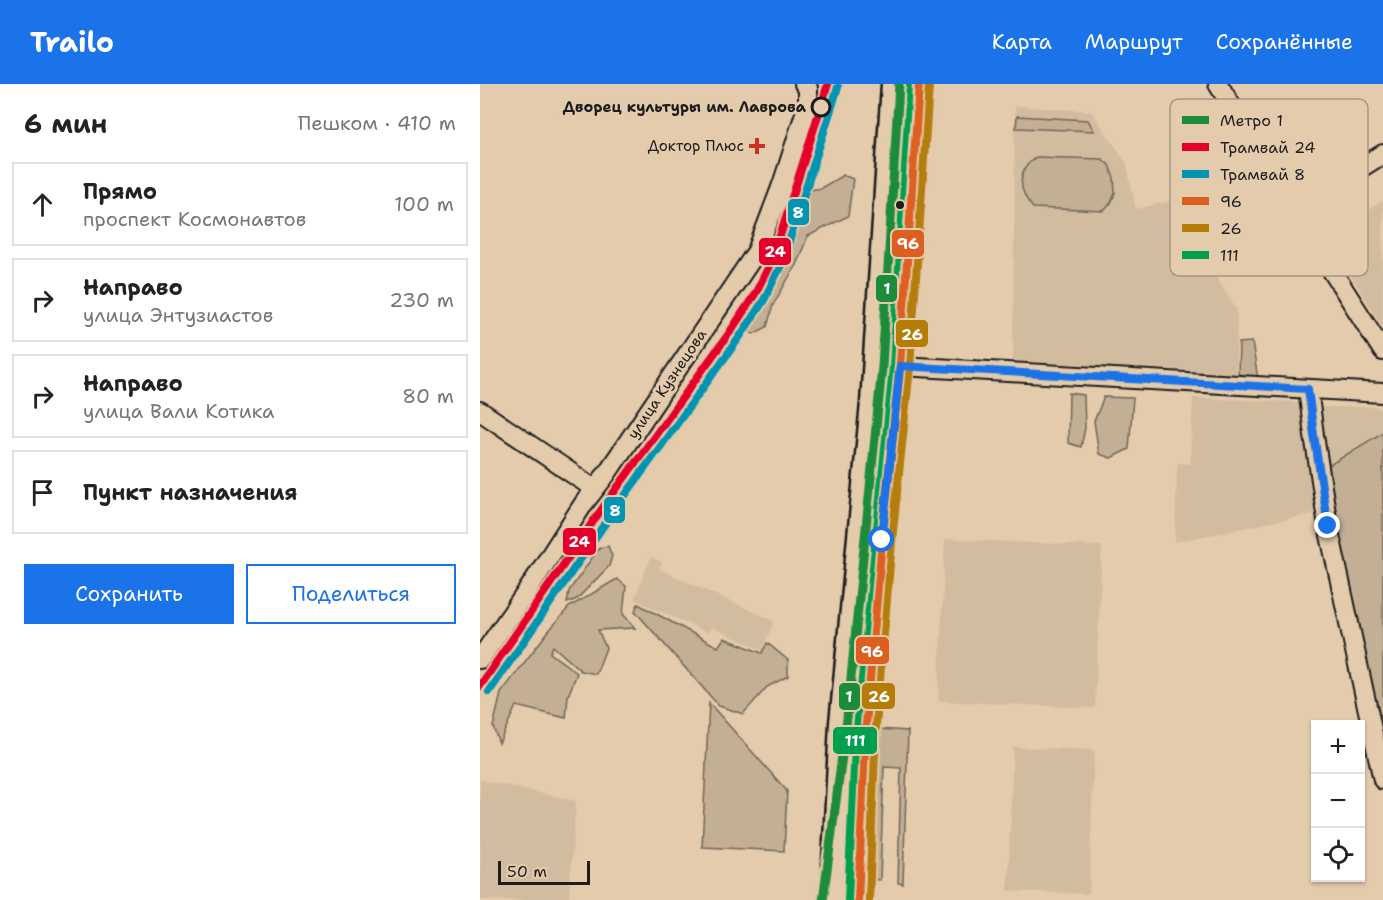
<!DOCTYPE html>
<html lang="ru">
<head>
<meta charset="utf-8">
<style>
	body { margin:0; font-family:"Shantell Sans",sans-serif; background:#f2f2f2; color:#222 }
	.controls { position:absolute; right:18px; bottom:18px; display:grid; overflow:hidden; border-radius:0px; box-shadow:0 2px 4px #0004 }
	.controls button { width:54px; height:54px; display:grid; place-items:center; padding:0; border:0; border-bottom:2px solid #e0e0e0; background:#fff; color:#222; font:30px sans-serif }
	.scale { position:absolute; left:18px; bottom:15px; width:92px; box-sizing:border-box; padding-left:6px; border:3px solid #1c1c1c; border-top:0; font-size:16px; line-height:21px; white-space:nowrap; color:#1c1c1c; -webkit-text-stroke:4px #e3cbac; paint-order:stroke }
	.stop { position:absolute; width:18px; height:18px; margin:-14px; border:4px solid #1a73e8; border-radius:50%; background:#fff }
	.stop.end { background:#1a73e8; border-color:#fff; box-shadow:0 2px 6px #0008 }
	.list { margin:0; padding:0; list-style:none }
	h2 { display:flex; justify-content:space-between; align-items:center; height:78px; margin:0; padding:0 24px; font-size:26px }
	h2 small { font-size:20px; font-weight:400; color:#767676 }
	.list li { display:grid; grid-template-columns:39px 1fr auto; gap:18px; align-items:center; box-sizing:border-box; height:84px; margin:0 12px 12px; padding:0 12px; border:2px solid #e0e0e0; border-radius:0px }
	.list b { display:block; font-size:22px; white-space:nowrap }
	.list p { margin:0; font-size:20px; white-space:nowrap; color:#767676 }
	.list em { font-size:20px; font-style:normal; color:#767676 }
	.actions { display:flex; gap:12px; padding:18px 24px }
	.actions a { flex:1; padding:14px 0; border:2px solid #1a73e8; border-radius:0px; text-align:center; font-size:21px; color:#1a73e8 }
	.actions .main { background:#1a73e8; color:#fff }
	.icon { flex:none; width:33px; height:33px; fill:none; stroke:currentColor; stroke-width:2; stroke-linecap:round; stroke-linejoin:round }
	.map { position:relative; flex:none; width:903px; height:816px; overflow:hidden }
	header { display:flex; align-items:center; gap:36px; box-sizing:border-box; height:84px; padding:0 30px; background:#1a73e8; color:#fff }
	header strong { font-size:28px }
	nav { display:flex; gap:33px; margin-inline-start:auto; font-size:21px }
	main { display:flex }
	aside { flex:1; background:#fff }
	.map>svg:first-child { display:block }
	.built { fill:#d2bca0 }
	.green { fill:#c2af94; stroke:#6f6658; stroke-width:1.5 }
	.lines { fill:none; stroke-linecap:round; stroke-linejoin:round }
	.minor-casing { stroke:#1c1c1c; stroke-width:22 }
	.major-casing { stroke:#1c1c1c; stroke-width:27 }
	.minor { stroke:#e3cbac; stroke-width:18 }
	.major { stroke:#e3cbac; stroke-width:22 }
	.bus-1-casing { stroke:#e3cbac; stroke-width:12 }
	.bus-2-casing { stroke:#e3cbac; stroke-width:12 }
	.bus-3-casing { stroke:#e3cbac; stroke-width:12 }
	.bus-1 { stroke:#dd5e21; stroke-width:8 }
	.bus-2 { stroke:#b57d08; stroke-width:8 }
	.bus-3 { stroke:#019f4e; stroke-width:8 }
	.tram-1-casing { stroke:#e3cbac; stroke-width:12 }
	.tram-2-casing { stroke:#e3cbac; stroke-width:12 }
	.tram-1 { stroke:#e4002b; stroke-width:8 }
	.tram-2 { stroke:#0494b3; stroke-width:8 }
	.metro-1-casing { stroke:#e3cbac; stroke-width:14 }
	.metro-1 { stroke:#1c8c3a; stroke-width:9 }
	.route { stroke:#1a73e8; stroke-width:8 }
	.stop-dot { fill:#e3cbac; stroke:#1c1c1c; stroke-width:3 }
	.poi-dot { fill:#c8321e; stroke:#e3cbac; stroke-width:2 }
	.bus-dot { fill:#1c1c1c; stroke:#e3cbac; stroke-width:2 }
	.labels { text-anchor:middle; stroke-width:6; stroke-linejoin:round; paint-order:stroke }
	.stop-label { font-size:15px; font-weight:bold; fill:#1c1c1c; stroke:#e3cbac; text-anchor:end }
	.poi-label { font-size:15px; fill:#1c1c1c; stroke:#e3cbac; text-anchor:end }
	.street-label { font-size:15px; fill:#1c1c1c; stroke:#e3cbac }
	.key { fill:#e3cbac; stroke:#a79681; stroke-width:1.5 }
	.key-label { font-size:16px; fill:#1c1c1c }
	.line-badge { stroke:#e3cbac; stroke-width:2 }
	.badge-label { font-size:16px; text-anchor:middle; font-weight:bold; fill:#fff }
</style>
</head>
<body>
<header>
<strong>Trailo</strong>
<nav><a>Карта</a><a>Маршрут</a><a>Сохранённые</a></nav>
</header>
<main>
<aside>
<h2>6 мин<small>Пешком · 410 m</small></h2>
<ul class="list">
<li><svg class="icon" aria-label="ahead" viewBox="0 0 24 24"><path d="M12 20V5M6 11l6-6 6 6"/></svg><div><b>Прямо</b><p>проспект Космонавтов</p></div><em>100 m</em></li>
<li><svg class="icon" aria-label="right" viewBox="0 0 24 24"><path d="M7 20v-9h11M14 6l5 5-5 5"/></svg><div><b>Направо</b><p>улица Энтузиастов</p></div><em>230 m</em></li>
<li><svg class="icon" aria-label="right" viewBox="0 0 24 24"><path d="M7 20v-9h11M14 6l5 5-5 5"/></svg><div><b>Направо</b><p>улица Вали Котика</p></div><em>80 m</em></li>
<li><svg class="icon" aria-label="arrive" viewBox="0 0 24 24"><path d="M6 21V4h12l-3 4 3 4H6"/></svg><div><b>Пункт назначения</b></div></li>
</ul>
<div class="actions"><a class="main">Сохранить</a><a>Поделиться</a></div>
</aside>
<div class="map">
<svg width="903" height="816" viewBox="0 0 903 816">
	<rect width="100%" height="100%" fill="#e3cbac"/>
	<filter id="ink" filterUnits="userSpaceOnUse"><feTurbulence type="fractalNoise" baseFrequency=".0167" numOctaves="2"/><feDisplacementMap in="SourceGraphic" scale="12" xChannelSelector="R" yChannelSelector="G"/><feConvolveMatrix kernelMatrix="1 2 1 2 8 2 1 2 1" color-interpolation-filters="sRGB"/></filter>
	<g filter="url(#ink)">
		<path class="built" d="M535,22l76,5 35,51 10,47 35,-8 66,109 -1,64 -223,-13z
			M903,117v127l-57,-93z
			M713,314l106,4 18,111 -142,29 2,-79 13,1z
			M835,323h63l5,6v20l-60,36z
			M465,455l157,7 -7,162 -157,-7z
			M171,473l11,5 -3,7 115,52 -12,29 -51,-23 -3,6 -74,-34z
			M533,663l81,3 -5,144 -81,-3z
			M0,696l96,21 -7,99h-89z"/>
		<path class="green" d="M537,32l71,4 6,11 -78,-3z
			M556,73l66,2 7,6 5,13 1,15 -4,10 -7,8 -71,-3c-15,-18 -17,-37 3,-51z
			M363,91l10,4 -5,37 -40,20 -12,29 -23,40 -6,22 -14,7 -17,-12 31,-51 27,-78 27,-5z
			M772,258l6,37 -20,-5 1,-31z
			M589,309l15,2 1,33 -4,19 -13,-4z
			M624,313l29,1 -4,51 -18,9 -12,-4 -5,-33z
			M903,348v321l-60,-284z
			M117,444l4,4 -7,13 -71,100h-5l4,-16z
			M128,462l4,10 -3,10 -32,33 -10,4 2,-12 30,-43z
			M137,495l9,7 -3,28 12,14 -37,2 8,18 -10,26 -15,-3 -28,-25 -3,7 27,20 -9,23 -2,22 -50,-12 -17,37 -6,-16 8,-34 46,-60 22,-26z
			M158,520l80,43 6,-9 38,15 5,-10 21,17v16l-21,11 -24,27 -24,-8 -84,-95z
			M229,619l78,88 -3,60 -82,-4z
			M398,645l30,2 -5,153 -5,-1 3,-115 -17,-1 -4,113 -8,-1z"/>
		<g class="lines">
			<g class="minor-casing">
				<path id="minor" d="M738,0l102,168 63,99
					M814,126l89,-56
					M420,282l483,27
					M828,305l6,46 14,91 55,254
					M0,327l115,78
					M0,575l48,-69 56,-87 21,-27 152,-225 25,-66 26,-81v-16l-4,-4"/>
			</g>
			<g class="major-casing">
				<path id="major" d="M352,816l9,-177 31,-320 21,-319
					M378,816l8,-175 16,-185 18,-174 19,-282"/>
			</g>
			<use href="#minor" class="minor"/>
			<use href="#major" class="major"/>
			<g class="bus-1-casing">
				<path id="bus-1" d="M378,816l8,-175 16,-185 18,-174 19,-282"/>
			</g>
			<g class="bus-2-casing">
				<path id="bus-2" d="M389,816l7,-174 16,-185 18,-174 19,-282"/>
			</g>
			<g class="bus-3-casing">
				<path id="bus-3" d="M368,816l8,-176 16,-185 18,-174 18,-281"/>
			</g>
			<use href="#bus-1" class="bus-1"/>
			<use href="#bus-2" class="bus-2"/>
			<use href="#bus-3" class="bus-3"/>
			<g class="tram-1-casing">
				<path id="tram-1" d="M0,602l119,-173 131,-181 25,-38 18,-36 55,-174"/>
			</g>
			<g class="tram-2-casing">
				<path id="tram-2" d="M9,608l119,-173 131,-181 25,-38 19,-39 55,-174"/>
			</g>
			<use href="#tram-1" class="tram-1"/>
			<use href="#tram-2" class="tram-2"/>
			<g class="metro-1-casing">
				<path id="metro-1" d="M343,816l24,-182 35,-351 17,-283"/>
			</g>
			<use href="#metro-1" class="metro-1"/>
		</g>
	</g>
	<g class="lines" filter="url(#ink)">
		<path class="route" d="M402,456l18,-174 408,23 6,46 14,91"/>
	</g>
	<circle class="stop-dot" cx="341" cy="23" r="9"/>
	<path class="poi-dot" d="M274 53h6v6h6v6h-6v6h-6v-6h-6v-6h6z"/>
	<circle class="bus-dot" cx="420" cy="121" r="5"/>
	<g class="labels">
		<g class="stop-label">
			<text x="326" y="28">Дворец культуры им. Лаврова</text>
		</g>
		<g class="poi-label">
			<text x="264" y="67">Доктор Плюс</text>
		</g>
		<g class="street-label">
			<text transform="translate(187 300) rotate(-56)" y="5">улица Кузнецова</text>
		</g>
	</g>
	<rect x="690" y="15" width="198" height="177" rx="9" class="key"/>
	<rect x="702" y="32" width="27" height="8" fill="#1c8c3a"/>
	<rect x="702" y="59" width="27" height="8" fill="#e4002b"/>
	<rect x="702" y="86" width="27" height="8" fill="#0494b3"/>
	<rect x="702" y="113" width="27" height="8" fill="#dd5e21"/>
	<rect x="702" y="140" width="27" height="8" fill="#b57d08"/>
	<rect x="702" y="167" width="27" height="8" fill="#019f4e"/>
	<g class="key-label">
		<text x="740" y="42">Метро 1</text>
		<text x="740" y="69">Трамвай 24</text>
		<text x="740" y="96">Трамвай 8</text>
		<text x="740" y="123">96</text>
		<text x="740" y="150">26</text>
		<text x="740" y="177">111</text>
	</g>
	<g class="line-badge">
		<rect x="307" y="114" width="23" height="28" rx="6" fill="#0494b3"/>
		<rect x="411" y="145" width="34" height="29" rx="6" fill="#dd5e21"/>
		<rect x="278" y="153" width="34" height="29" rx="6" fill="#e4002b"/>
		<rect x="395" y="190" width="23" height="29" rx="6" fill="#1c8c3a"/>
		<rect x="415" y="235" width="34" height="29" rx="6" fill="#b57d08"/>
		<rect x="123" y="412" width="23" height="28" rx="6" fill="#0494b3"/>
		<rect x="82" y="443" width="35" height="29" rx="6" fill="#e4002b"/>
		<rect x="375" y="552" width="35" height="29" rx="6" fill="#dd5e21"/>
		<rect x="381" y="598" width="35" height="28" rx="6" fill="#b57d08"/>
		<rect x="358" y="598" width="23" height="29" rx="6" fill="#1c8c3a"/>
		<rect x="352" y="642" width="46" height="29" rx="6" fill="#019f4e"/>
	</g>
	<g class="badge-label">
		<text x="318" y="134">8</text>
		<text x="428" y="165">96</text>
		<text x="295" y="173">24</text>
		<text x="407" y="210">1</text>
		<text x="432" y="256">26</text>
		<text x="135" y="432">8</text>
		<text x="99" y="463">24</text>
		<text x="392" y="573">96</text>
		<text x="399" y="618">26</text>
		<text x="369" y="618">1</text>
		<text x="375" y="662">111</text>
	</g>
</svg>
<div class="controls">
<button>+</button>
<button>−</button>
<button><svg class="icon" aria-label="locate" viewBox="0 0 24 24"><circle cx="12" cy="12" r="6"/><path d="M12 2v4M12 18v4M2 12h4M18 12h4"/></svg></button>
</div>
<div class="scale">50 m</div>
<div class="stop" style="left:402px;top:456px"></div>
<div class="stop end" style="left:848px;top:442px"></div>
</div>
</main>
</body>
</html>
